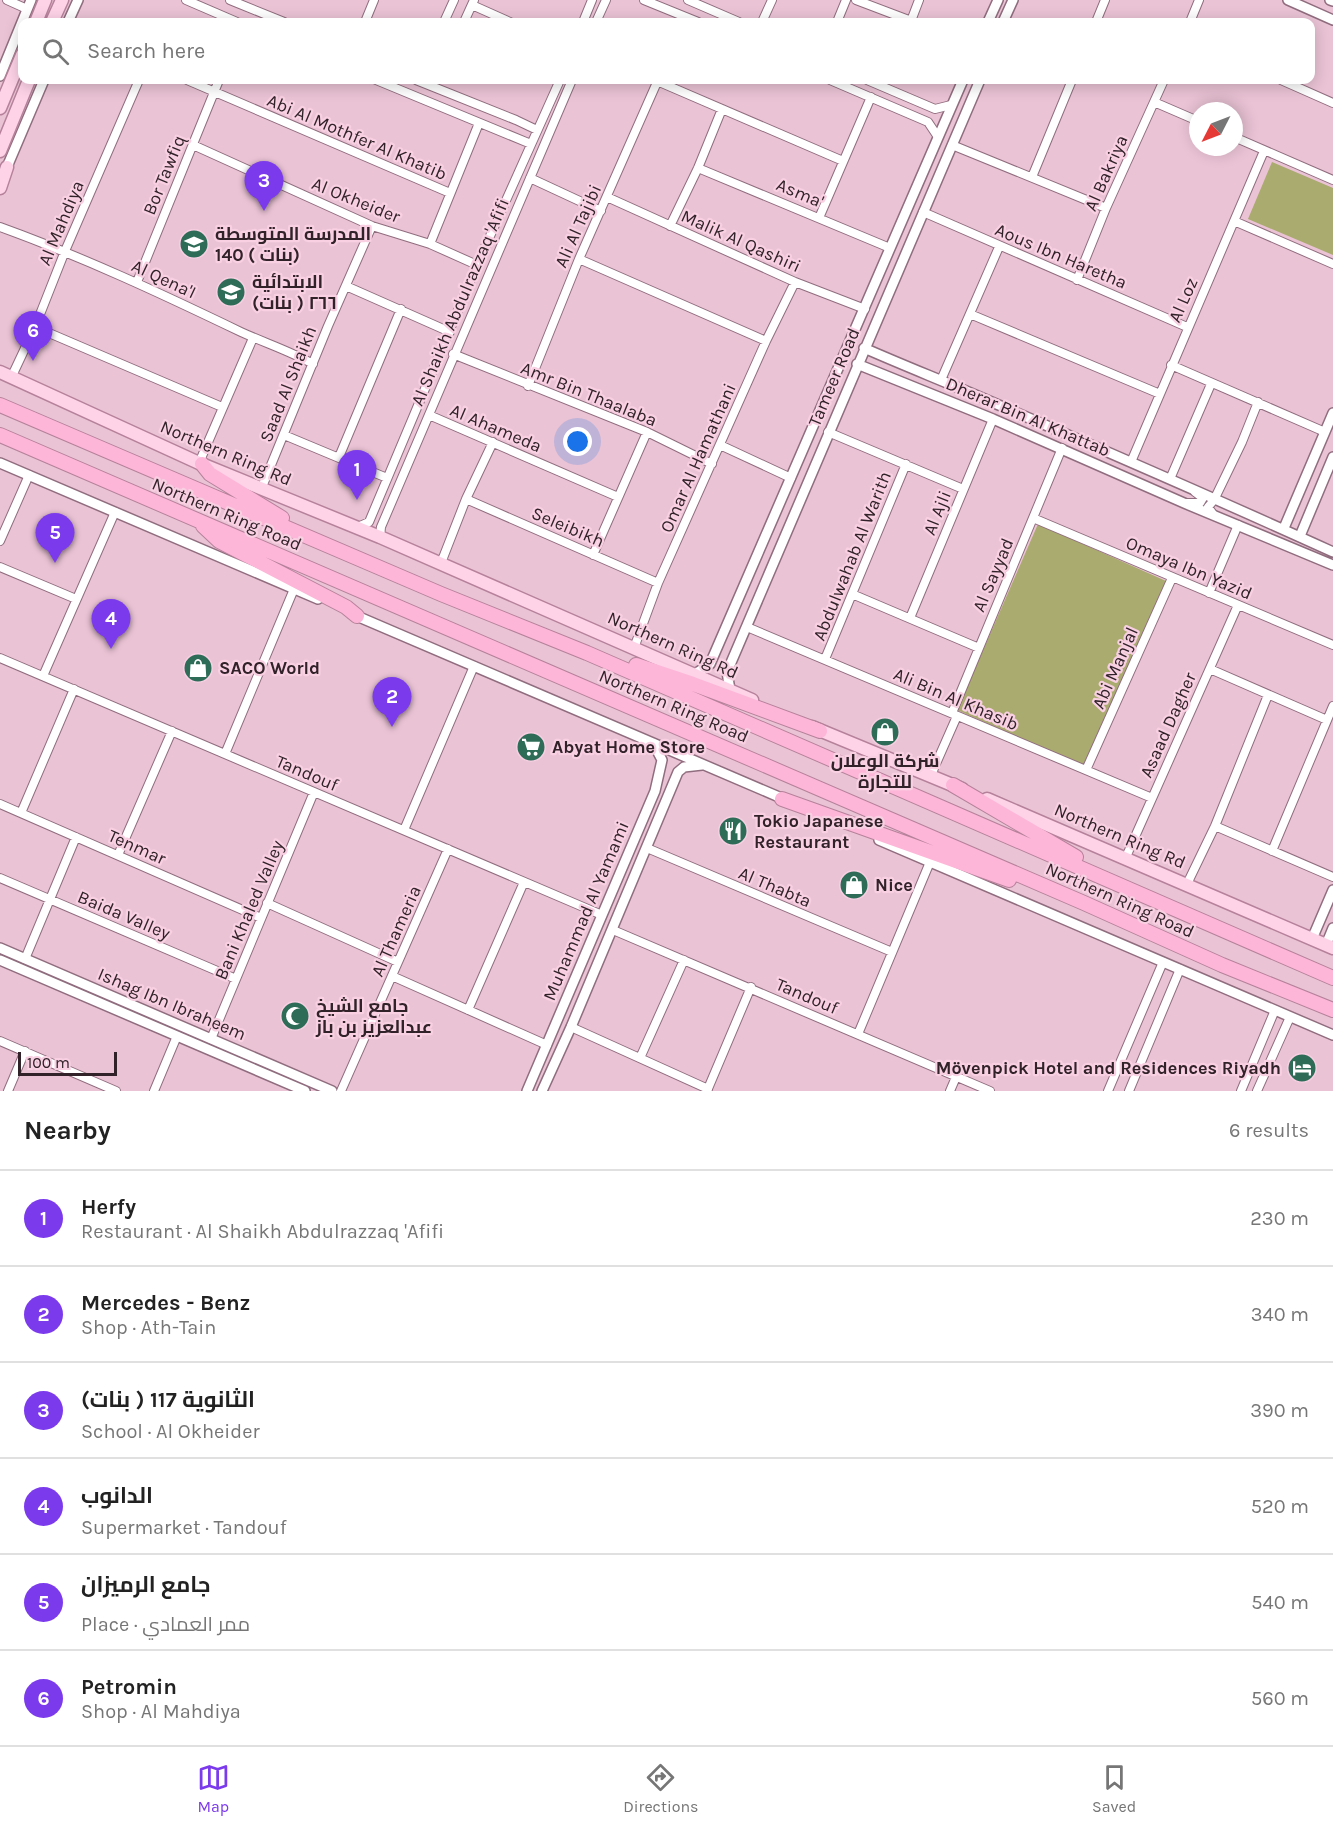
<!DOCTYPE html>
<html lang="en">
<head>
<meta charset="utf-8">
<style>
	body { margin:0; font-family:Karla,Cairo,sans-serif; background:#f2f2f2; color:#222 }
	.compass { position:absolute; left:1189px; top:102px; width:54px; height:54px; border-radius:50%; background:#fff; box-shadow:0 3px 15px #0003; rotate:228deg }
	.scale { position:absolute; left:18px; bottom:15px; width:99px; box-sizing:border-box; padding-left:6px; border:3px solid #312229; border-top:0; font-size:16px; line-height:21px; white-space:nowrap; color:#312229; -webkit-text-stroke:4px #f8d0e2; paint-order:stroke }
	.you { position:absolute; left:578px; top:442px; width:21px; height:21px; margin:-15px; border:4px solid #fff; border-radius:50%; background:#1a73e8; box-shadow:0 0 0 9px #1a73e833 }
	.badge { display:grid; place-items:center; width:39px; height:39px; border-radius:50%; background:#7c3aed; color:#fff; font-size:20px; font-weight:700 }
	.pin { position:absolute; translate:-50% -50px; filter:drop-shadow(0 2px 3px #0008) }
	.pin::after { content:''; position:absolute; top:32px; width:21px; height:18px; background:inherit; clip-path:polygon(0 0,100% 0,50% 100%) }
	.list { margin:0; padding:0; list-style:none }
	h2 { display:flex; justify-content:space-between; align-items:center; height:78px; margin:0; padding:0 24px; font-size:26px }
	h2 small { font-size:20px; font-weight:400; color:#767676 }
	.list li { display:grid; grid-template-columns:39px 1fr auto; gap:18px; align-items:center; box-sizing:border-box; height:96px; padding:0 24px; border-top:2px solid #e0e0e0 }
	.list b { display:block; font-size:22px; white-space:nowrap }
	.list p { margin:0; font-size:20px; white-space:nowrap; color:#767676 }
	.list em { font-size:20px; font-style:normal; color:#767676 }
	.icon { flex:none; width:33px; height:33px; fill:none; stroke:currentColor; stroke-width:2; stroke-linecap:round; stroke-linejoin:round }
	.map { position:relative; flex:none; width:1333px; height:1091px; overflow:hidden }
	.search { position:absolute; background:#fff; box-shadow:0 3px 15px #0003; left:18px; right:18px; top:18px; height:66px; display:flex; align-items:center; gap:15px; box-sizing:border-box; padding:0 21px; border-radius:12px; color:#767676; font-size:22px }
	.sheet { height:654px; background:#fff }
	nav { display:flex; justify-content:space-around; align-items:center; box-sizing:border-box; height:84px; border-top:2px solid #e0e0e0; background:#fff; font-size:16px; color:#767676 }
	nav a { display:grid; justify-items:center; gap:3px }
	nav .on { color:#7c3aed }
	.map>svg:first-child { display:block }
	.green { fill:#aaab6f }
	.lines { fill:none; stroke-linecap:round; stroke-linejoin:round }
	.minor-casing { stroke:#906d7e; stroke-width:10 }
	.tertiary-casing { stroke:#906d7e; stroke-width:12 }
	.primary-casing { stroke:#b6829b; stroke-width:15 }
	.motorway-casing { stroke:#b6829b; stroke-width:16 }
	.minor { stroke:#fff; stroke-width:8 }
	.tertiary { stroke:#fff; stroke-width:9 }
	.primary { stroke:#fed3e8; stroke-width:12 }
	.motorway { stroke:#feb6d8; stroke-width:14 }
	.labels { text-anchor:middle; stroke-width:4.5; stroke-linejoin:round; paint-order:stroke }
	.street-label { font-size:18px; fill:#312229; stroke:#f8d0e2 }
	.poi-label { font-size:18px; font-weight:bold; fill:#312229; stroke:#f8d0e2; text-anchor:start }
</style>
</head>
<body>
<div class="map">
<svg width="1333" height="1091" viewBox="0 0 1333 1091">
	<rect width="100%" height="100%" fill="#eac3d5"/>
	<path class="green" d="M1272,162l61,26v67l-85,-36z
		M1038,524l128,57 -82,185 -127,-56z"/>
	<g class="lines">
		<g class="minor-casing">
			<path id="minor" d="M7,0l20,9
				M186,0l51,22
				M230,0l54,22
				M644,0l54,22
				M688,0l51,22
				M856,0l58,22
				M472,5l38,17
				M911,21l8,-21
				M365,22l9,-22
				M444,22l10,-22
				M464,22l10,-22
				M583,22l9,-22
				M596,22l10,-22
				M762,22l10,-22
				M837,22l9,-22
				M1096,22l9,-22
				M1190,22l9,-22
				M187,80l263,113
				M376,80l155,64
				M416,80l100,40 21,10
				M830,80l98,42 10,15
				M867,80l68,29 16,-4
				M1281,80l52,23
				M657,81l186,80
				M1154,102l44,19
				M1234,137l99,43
				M193,145l179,81 58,18 47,21
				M952,145l154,63
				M698,168l192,80
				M1032,177l40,-97
				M530,178l71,33
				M607,197l188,85 70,27
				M923,212l264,115
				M819,218l52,-121
				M1234,221l99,43
				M670,226l28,-58 24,-59
				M0,227c83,30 162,67 241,105 24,11 49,19 72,32
				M430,244l49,-121
				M579,259l187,82
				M1077,280l29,-72 58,-128
				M137,282l82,-202
				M346,286l104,46
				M970,314l190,80
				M35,327l187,80
				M453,354l194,78 65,32
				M1171,365l154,67
				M11,378l24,-51 30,-76 74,-171
				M941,380l58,-133
				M528,386l51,-127 79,-179
				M429,415l189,82
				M828,432l135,57
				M284,435l103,43
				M720,445l71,33
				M339,457l62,-148
				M1131,462l133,-311
				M199,463l54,-125
				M1170,479l41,-95
				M262,487l66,-161 44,-100
				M466,499l192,84
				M1186,503h14l3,-5 -8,-6
				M1213,514l-5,-7 6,-7 28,-58 16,-40
				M1033,518l300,127
				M358,527l11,-5 108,-257 83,-185
				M380,537l1,-10 191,-447
				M0,541l29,-66
				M593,555l54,-123
				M441,563l25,-64 27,-57
				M0,567l76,32
				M1209,593l29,-68
				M852,594l127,54
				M910,618l83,-199
				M747,627l405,171
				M634,648l24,-65 108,-242 29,-59
				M0,658l602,257
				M825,659l81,-195
				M1210,669l117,51
				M43,676l72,-164
				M952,713l110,-265
				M225,754l69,-165
				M1086,770l86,-192
				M931,775l26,-59
				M0,804l261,114
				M21,813l53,-124
				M1215,826l118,51
				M404,830l70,-164
				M647,848l245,104
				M1272,851l61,-145
				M118,855l54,-124
				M1126,857l112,-252
				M0,878l236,101
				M1187,884l28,-58 53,-131
				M267,903l131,59
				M613,930l377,161
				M25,959l51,-122
				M392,976l155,69
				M468,1010l56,-128
				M571,1027l137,62
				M858,1034l72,-172
				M211,1039l103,-247
				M0,1041l116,50
				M640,1058l44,-98
				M8,1091l17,-40
				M154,1091l23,-55
				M341,1091l107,-242
				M707,1091l44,-104
				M950,1091l6,-14
				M1108,1091l55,-129
				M1129,1091l51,-122
				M1241,1091l34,-81
				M1257,1091l33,-74"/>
		</g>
		<g class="tertiary-casing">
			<path id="tertiary" d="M1288,0l45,20
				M1330,0l3,1
				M68,22l10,-22
				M988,22l10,-22
				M1003,22l10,-22
				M0,76l31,-76
				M7,167l37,-87
				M864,348c43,19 87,36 130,55 114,49 227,98 339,149
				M857,364l136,55 191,84 149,62
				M0,463l318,136
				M1284,528l49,-115
				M1300,536l33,-79
				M352,614l434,186
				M695,674l15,-10 253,-584
				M730,690l-3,-18 253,-592
				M879,840l454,195
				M1312,939l21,-49
				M1326,945l7,-17
				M0,948l332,143
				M0,960l305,131
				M527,1091l128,-300 7,-31 -9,-17
				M542,1091l29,-64 107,-255 6,-5 18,-2"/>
		</g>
		<g class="primary-casing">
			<path id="primary" d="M36,22l9,-22
				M52,22l10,-22
				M0,108l22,-53
				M0,151l29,-71
				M0,188l7,-21
				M0,372l199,91 181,74 372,163
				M812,727l150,62
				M987,799l346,149"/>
		</g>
		<g class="motorway-casing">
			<path id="motorway" d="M0,405l441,189 146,59 746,325
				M0,435l1084,468 138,62 111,45
				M202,464l8,10 72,44
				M203,526l16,15 127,66 11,9
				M636,665l57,19 127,47
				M953,785l123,72
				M782,799l227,81"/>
		</g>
		<use href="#minor" class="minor"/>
		<use href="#tertiary" class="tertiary"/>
		<use href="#primary" class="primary"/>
		<use href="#motorway" class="motorway"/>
	</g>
	<defs>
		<g id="school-disc" transform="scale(1.5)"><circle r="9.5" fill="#2e6c58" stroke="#f8d0e2"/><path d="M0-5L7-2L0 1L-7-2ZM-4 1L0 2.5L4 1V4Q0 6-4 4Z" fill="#fff"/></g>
		<g id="shop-disc" transform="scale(1.5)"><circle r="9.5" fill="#2e6c58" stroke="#f8d0e2"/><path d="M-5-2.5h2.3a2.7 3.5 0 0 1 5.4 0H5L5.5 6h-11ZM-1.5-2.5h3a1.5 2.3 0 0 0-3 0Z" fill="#fff"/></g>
		<g id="supermarket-disc" transform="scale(1.5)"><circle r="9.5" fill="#2e6c58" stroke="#f8d0e2"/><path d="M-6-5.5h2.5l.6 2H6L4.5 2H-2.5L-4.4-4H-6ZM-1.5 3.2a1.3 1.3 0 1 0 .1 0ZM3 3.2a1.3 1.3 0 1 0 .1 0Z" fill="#fff"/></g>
		<g id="restaurant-disc" transform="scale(1.5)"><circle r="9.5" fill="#2e6c58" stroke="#f8d0e2"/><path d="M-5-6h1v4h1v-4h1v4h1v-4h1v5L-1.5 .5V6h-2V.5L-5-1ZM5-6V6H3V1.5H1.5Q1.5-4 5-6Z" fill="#fff"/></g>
		<g id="mosque-disc" transform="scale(1.5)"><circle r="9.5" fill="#2e6c58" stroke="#f8d0e2"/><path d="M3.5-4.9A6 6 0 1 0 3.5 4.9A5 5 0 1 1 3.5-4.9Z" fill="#fff"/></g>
		<g id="hotel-disc" transform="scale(1.5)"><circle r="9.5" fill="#2e6c58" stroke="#f8d0e2"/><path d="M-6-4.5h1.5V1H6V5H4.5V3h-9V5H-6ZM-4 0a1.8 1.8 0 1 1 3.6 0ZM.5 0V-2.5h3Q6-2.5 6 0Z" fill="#fff"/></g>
	</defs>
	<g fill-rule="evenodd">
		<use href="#school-disc" x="194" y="244"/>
		<use href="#school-disc" x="231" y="292"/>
		<use href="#shop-disc" x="198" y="668"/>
		<use href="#shop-disc" x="885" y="732"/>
		<use href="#supermarket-disc" x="531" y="747"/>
		<use href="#restaurant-disc" x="733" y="831"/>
		<use href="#shop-disc" x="854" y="885"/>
		<use href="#mosque-disc" x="295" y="1016"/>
		<use href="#hotel-disc" x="1302" y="1068"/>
	</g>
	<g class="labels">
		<g class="street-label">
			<text transform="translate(357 137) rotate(23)" y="6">Abi Al Mothfer Al Khatib</text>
			<text transform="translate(1106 173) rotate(-66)" y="6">Al Bakriya</text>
			<text transform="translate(164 175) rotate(-68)" y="6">Bor Tawfiq</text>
			<text transform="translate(800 193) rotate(23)" y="6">Asma'</text>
			<text transform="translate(356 200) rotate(22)" y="6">Al Okheider</text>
			<text transform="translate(61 223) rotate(-67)" y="6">Al Mahdiya</text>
			<text transform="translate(578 226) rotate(-66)" y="6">Ali Al Tajibi</text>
			<text transform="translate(741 241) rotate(24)" y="6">Malik Al Qashiri</text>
			<text transform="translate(1061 256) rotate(23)" y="6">Aous Ibn Haretha</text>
			<text transform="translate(164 279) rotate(25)" y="6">Al Qena'I</text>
			<text transform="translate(1183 300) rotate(-66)" y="6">Al Loz</text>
			<text transform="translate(460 302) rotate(-67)" y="6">Al Shaikh Abdulrazzaq 'Afifi</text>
			<text transform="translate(834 377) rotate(-67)" y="6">Tameer Road</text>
			<text transform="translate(288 384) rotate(-68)" y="6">Saad Al Shaikh</text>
			<text transform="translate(589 394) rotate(22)" y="6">Amr Bin Thaalaba</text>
			<text transform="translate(1028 417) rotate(23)" y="6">Dherar Bin Al Khattab</text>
			<text transform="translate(496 428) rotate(23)" y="6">Al Ahameda</text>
			<text transform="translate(226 453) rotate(23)" y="6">Northern Ring Rd</text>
			<text transform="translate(698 458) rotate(-66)" y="6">Omar Al Hamathani</text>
			<text transform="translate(937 513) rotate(-68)" y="6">Al Ajli</text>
			<text transform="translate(227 514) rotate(23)" y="6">Northern Ring Road</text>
			<text transform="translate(568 527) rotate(23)" y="6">Seleibikh</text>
			<text transform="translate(852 556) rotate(-68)" y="6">Abdulwahab Al Warith</text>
			<text transform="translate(1189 568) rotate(23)" y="6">Omaya Ibn Yazid</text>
			<text transform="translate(993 575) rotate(-67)" y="6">Al Sayyad</text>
			<text transform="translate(673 645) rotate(24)" y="6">Northern Ring Rd</text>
			<text transform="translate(1115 668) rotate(-66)" y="6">Abi Manjal</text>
			<text transform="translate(956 699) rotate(23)" y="6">Ali Bin Al Khasib</text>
			<text transform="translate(674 706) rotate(23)" y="6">Northern Ring Road</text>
			<text transform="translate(1168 725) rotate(-66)" y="6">Asaad Dagher</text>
			<text transform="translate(307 773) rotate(23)" y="6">Tandouf</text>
			<text transform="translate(1120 836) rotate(23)" y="6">Northern Ring Rd</text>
			<text transform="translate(137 847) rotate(24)" y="6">Tenmar</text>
			<text transform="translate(775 887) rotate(23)" y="6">Al Thabta</text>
			<text transform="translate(1120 900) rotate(24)" y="6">Northern Ring Road</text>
			<text transform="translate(249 910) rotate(-67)" y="6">Bani Khaled Valley</text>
			<text transform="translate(586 911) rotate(-67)" y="6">Muhammad Al Yamami</text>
			<text transform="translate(124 915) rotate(23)" y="6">Baida Valley</text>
			<text transform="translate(396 931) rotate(-66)" y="6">Al Thameria</text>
			<text transform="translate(807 996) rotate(23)" y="6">Tandouf</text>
			<text transform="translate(172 1004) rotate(23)" y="6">Ishag Ibn Ibraheem</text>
		</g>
		<g class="poi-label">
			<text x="215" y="240">المدرسة المتوسطة<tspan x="215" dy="21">140 ( بنات)</tspan></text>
			<text x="252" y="288">الابتدائية<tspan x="252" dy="21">٢٦٦ ( بنات)</tspan></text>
			<text x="219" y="674">SACO World</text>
			<text x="552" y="753">Abyat Home Store</text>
			<text x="885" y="767" text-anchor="middle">شركة الوعلان<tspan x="885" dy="21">للتجارة</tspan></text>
			<text x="754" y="827">Tokio Japanese<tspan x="754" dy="21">Restaurant</tspan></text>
			<text x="875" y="891">Nice</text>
			<text x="316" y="1012">جامع الشيخ<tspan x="316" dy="21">عبدالعزيز بن باز</tspan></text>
			<text x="1281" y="1074" text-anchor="end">Mövenpick Hotel and Residences Riyadh</text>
		</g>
	</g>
</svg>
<svg class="compass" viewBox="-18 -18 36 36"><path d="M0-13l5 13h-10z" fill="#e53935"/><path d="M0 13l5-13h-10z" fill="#767676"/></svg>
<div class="scale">100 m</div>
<div class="you"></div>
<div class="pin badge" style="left:357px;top:500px">1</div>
<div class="pin badge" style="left:392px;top:727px">2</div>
<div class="pin badge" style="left:264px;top:211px">3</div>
<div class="pin badge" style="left:111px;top:649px">4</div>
<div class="pin badge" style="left:55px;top:563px">5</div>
<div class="pin badge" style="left:33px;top:361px">6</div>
<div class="search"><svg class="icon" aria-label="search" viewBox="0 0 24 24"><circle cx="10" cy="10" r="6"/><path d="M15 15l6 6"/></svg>Search here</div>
</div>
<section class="sheet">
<h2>Nearby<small>6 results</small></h2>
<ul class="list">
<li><span class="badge">1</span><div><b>Herfy</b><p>Restaurant · Al Shaikh Abdulrazzaq 'Afifi</p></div><em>230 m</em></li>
<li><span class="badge">2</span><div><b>Mercedes - Benz</b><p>Shop · Ath-Tain</p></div><em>340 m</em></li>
<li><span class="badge">3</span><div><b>الثانوية 117 ( بنات)</b><p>School · Al Okheider</p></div><em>390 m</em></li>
<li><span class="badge">4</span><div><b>الدانوب</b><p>Supermarket · Tandouf</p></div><em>520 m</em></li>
<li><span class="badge">5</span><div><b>جامع الرميزان</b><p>Place · ممر العمادي</p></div><em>540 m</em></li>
<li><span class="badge">6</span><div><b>Petromin</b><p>Shop · Al Mahdiya</p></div><em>560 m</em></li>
</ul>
</section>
<nav>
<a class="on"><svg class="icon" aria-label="map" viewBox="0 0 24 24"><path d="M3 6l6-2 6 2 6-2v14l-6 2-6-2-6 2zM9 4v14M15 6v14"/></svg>Map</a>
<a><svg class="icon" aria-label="directions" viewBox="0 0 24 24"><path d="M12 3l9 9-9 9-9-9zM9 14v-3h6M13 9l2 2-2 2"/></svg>Directions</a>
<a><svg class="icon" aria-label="saved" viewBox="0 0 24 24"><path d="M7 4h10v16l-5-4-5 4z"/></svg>Saved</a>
</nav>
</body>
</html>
